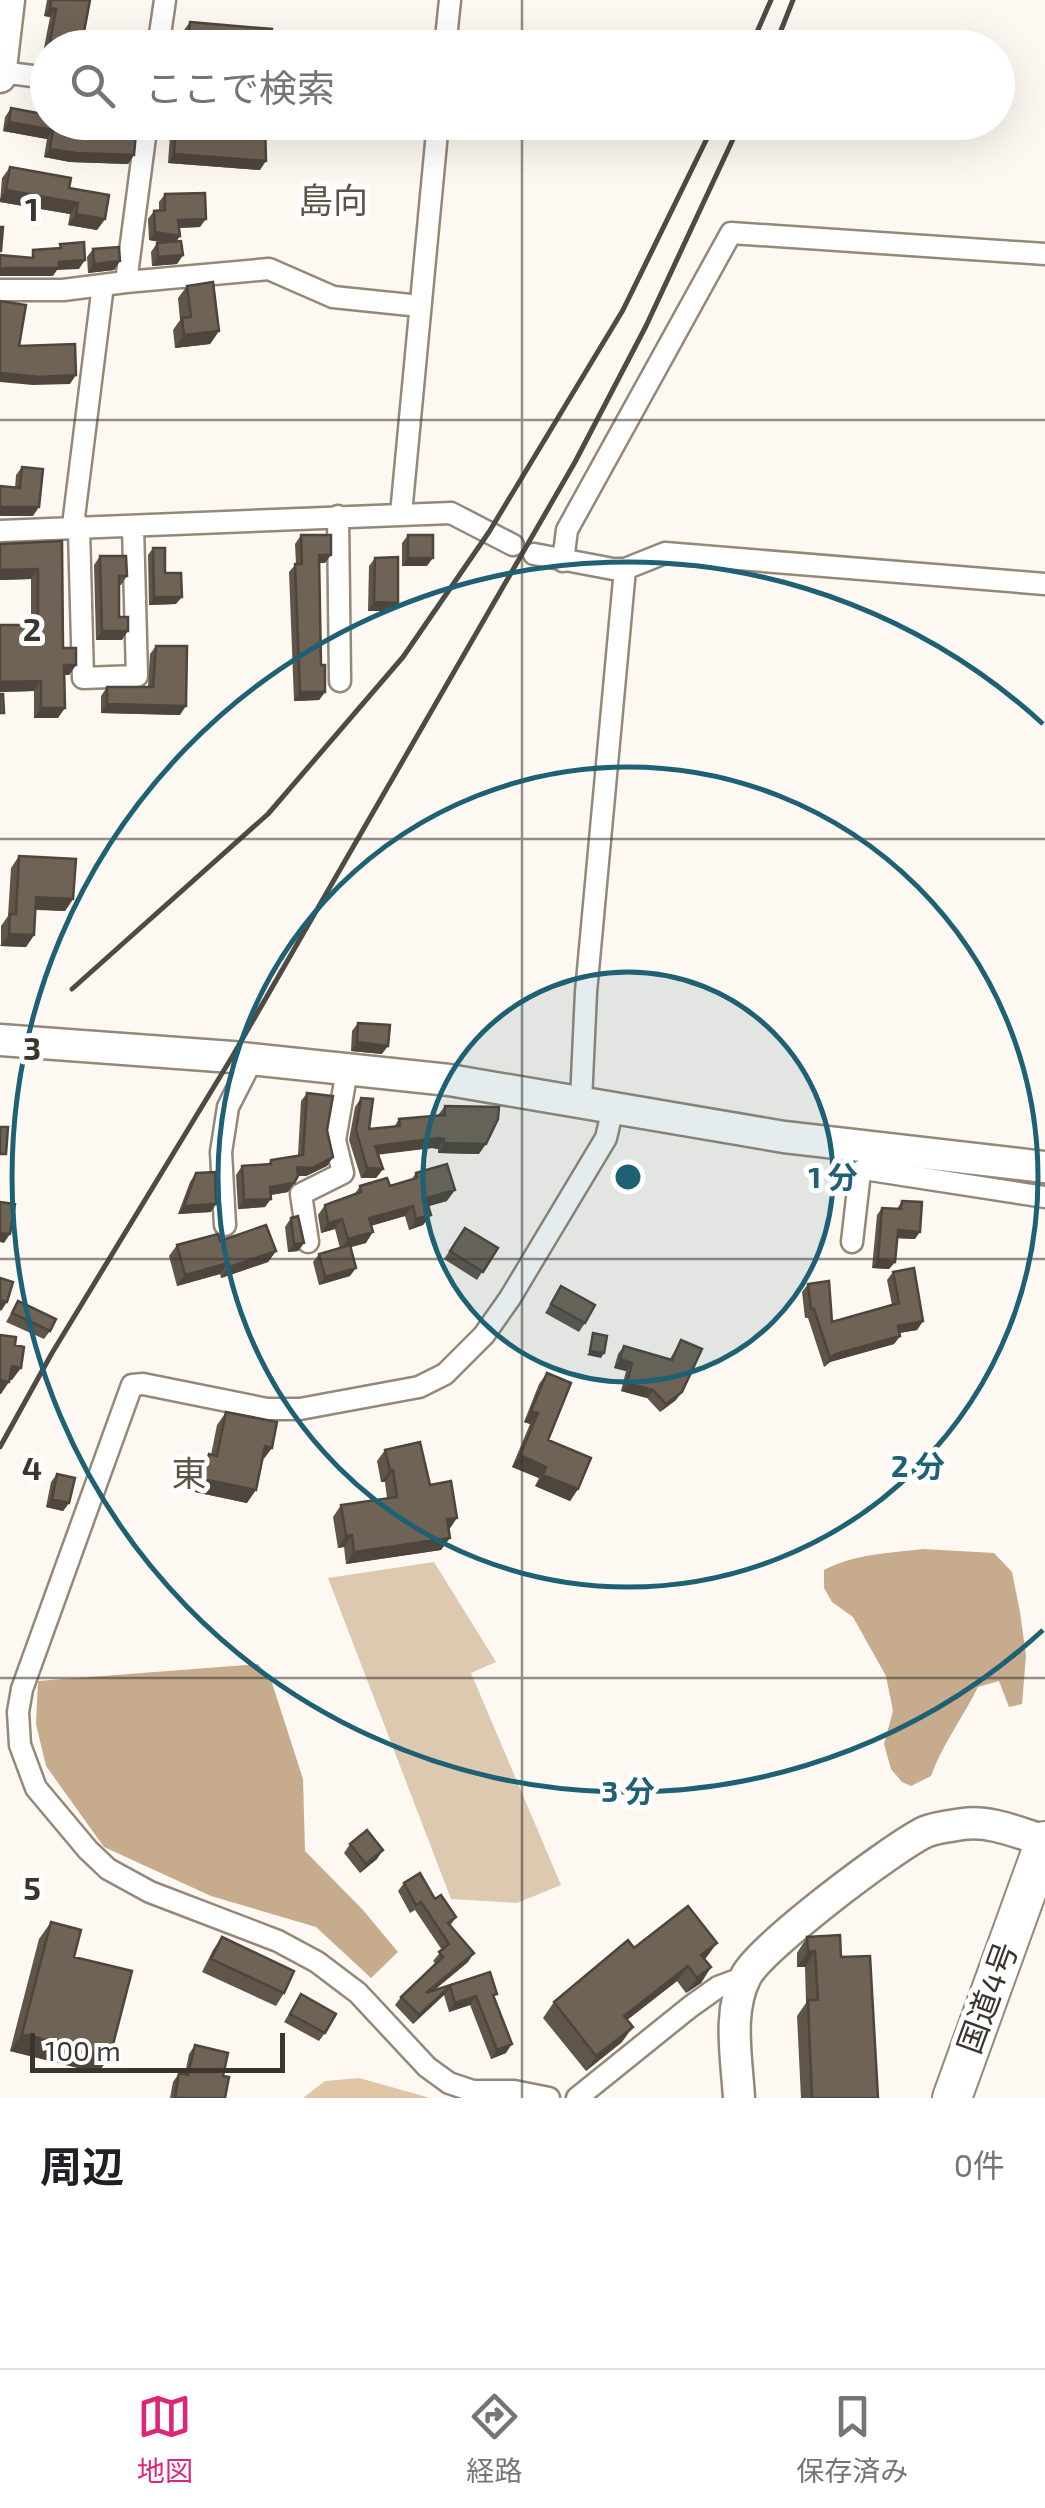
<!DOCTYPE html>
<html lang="ja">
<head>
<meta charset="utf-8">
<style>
	body { margin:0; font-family:"Exo 2","Noto Sans JP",sans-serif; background:#f6f6f6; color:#202124 }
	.scale { position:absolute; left:30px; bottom:25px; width:255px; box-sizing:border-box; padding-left:10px; border:5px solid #3a352f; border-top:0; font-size:28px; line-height:35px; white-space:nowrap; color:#3a352f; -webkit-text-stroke:8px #fff; paint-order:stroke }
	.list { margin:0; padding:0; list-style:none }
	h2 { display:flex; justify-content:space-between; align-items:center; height:130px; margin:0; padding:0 40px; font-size:42px }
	h2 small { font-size:32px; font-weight:400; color:#757577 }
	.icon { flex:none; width:55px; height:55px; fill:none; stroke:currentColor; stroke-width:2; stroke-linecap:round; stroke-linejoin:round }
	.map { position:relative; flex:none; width:1045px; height:2098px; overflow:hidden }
	.search { position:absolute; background:#fff; box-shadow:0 10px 40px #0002; left:30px; right:30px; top:30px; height:110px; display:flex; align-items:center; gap:25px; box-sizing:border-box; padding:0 35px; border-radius:55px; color:#757577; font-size:38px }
	.sheet { height:270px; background:#fff }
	nav { display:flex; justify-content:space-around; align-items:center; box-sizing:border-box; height:140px; border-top:2px solid #e0e0e0; background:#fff; font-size:28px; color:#757577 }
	nav a { display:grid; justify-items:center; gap:5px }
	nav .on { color:#db2777 }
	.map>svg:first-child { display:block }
	.green { fill:#ddc8b0 }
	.forest { fill:#e1c6a6 }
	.water { fill:#c6ab8c }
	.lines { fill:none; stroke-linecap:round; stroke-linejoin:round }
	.street-casing { stroke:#948879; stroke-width:25 }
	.secondary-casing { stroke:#948879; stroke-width:35 }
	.highway-casing { stroke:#948879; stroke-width:42 }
	.street { stroke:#fff; stroke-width:20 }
	.secondary { stroke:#fff; stroke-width:30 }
	.highway { stroke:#fff; stroke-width:38 }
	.rail { stroke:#4f4a44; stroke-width:5 }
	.wall { fill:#5f5549 }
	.shaded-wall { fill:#4e453c }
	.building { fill:#6f6355; stroke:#4e453c; stroke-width:2.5 }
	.grid { fill:none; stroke:#3a352f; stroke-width:2.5; stroke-opacity:0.55 }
	.ring { fill:none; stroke:#1e6074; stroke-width:5 }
	.labels { text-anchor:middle; stroke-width:10; stroke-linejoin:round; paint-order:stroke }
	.street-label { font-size:32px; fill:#3a352f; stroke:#fff }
	.neighbourhood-label { font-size:35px; fill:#5f5346; stroke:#fff }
	.grid-label { font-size:32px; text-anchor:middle; font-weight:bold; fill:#3a352f; stroke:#fff; stroke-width:10; stroke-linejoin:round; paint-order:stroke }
	.centre { fill:#1e6074; stroke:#fff; stroke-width:5 }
	.ring-label { font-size:30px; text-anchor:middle; font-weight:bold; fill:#1e6074; stroke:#fff; stroke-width:10; stroke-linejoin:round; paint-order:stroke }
</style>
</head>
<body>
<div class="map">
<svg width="1045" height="2098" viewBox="0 0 1045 2098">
	<rect width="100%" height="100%" fill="#fef8f2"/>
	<path class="green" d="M434,1562l62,100 -25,11 90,212 -44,18 -66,-4 -123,-321z"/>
	<path class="forest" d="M359,2078l68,19 1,1h-125l22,-17z"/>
	<path class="water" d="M923,1549l71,4 18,19 8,40 6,44 -4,48 -13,3 -10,-26 -21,6c-15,30 -36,58 -47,89l-20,10 -9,-4 -11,-13 -7,-25 9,-33 -7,-35 -33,-59 -21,-15 -8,-14v-18c30,-16 66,-17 99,-21z
		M258,1664l14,19 31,96 2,72 58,59 35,42 -27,26 -55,-51 -105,-31 -107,-49 -58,-81 -10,-42 2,-43z"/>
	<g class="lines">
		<g class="street-casing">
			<path id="street" d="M158,48l7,-48
				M445,48l5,-48
				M1,72l47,6
				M126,282l143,-13 64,28 87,9
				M103,285l-29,232 5,13 4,148 54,-2 -4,-149
				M0,290h63l63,-8 21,-160
				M401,514l37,-392
				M338,516l2,165
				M0,531l451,-18 62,32
				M534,554l79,15h12l40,-16 380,31
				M563,561l4,-31 164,-297 314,21
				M581,1101l5,-109 39,-423
				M225,1225l-4,-73 7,-45 24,-47
				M308,1242l-7,-48 42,-21 -8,-33 12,-70
				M852,1242l8,-70 4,-3 181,28
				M549,2098l-35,-7h-41l-24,-8 -22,-16 -69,-74 -41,-31 -39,-21 -128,-49 -42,-23 -20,-19 -52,-62 -16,-43 -2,-33 4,-23 110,-304 11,-1 124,25h33l119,-22 26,-13 39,-39 26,-37 96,-160 7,-30
				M577,2098l113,-91 28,-20 27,-10"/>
		</g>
		<g class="secondary-casing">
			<path id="secondary" d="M0,77l9,-77
				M0,1040l232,17 217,23 335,57 261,30
				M739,2098c-2,-38 -12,-86 7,-122 15,-29 146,-128 179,-144 11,-5 26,-6 38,-8 27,-4 56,9 82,17"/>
		</g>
		<g class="highway-casing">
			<path id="highway" d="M952,2098l93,-257"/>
		</g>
		<use href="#street" class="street"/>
		<use href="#secondary" class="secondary"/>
		<use href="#highway" class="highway"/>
		<path class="rail" d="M750,48l21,-48
			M774,48l19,-48
			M72,989l196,-175 135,-157 86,-125 134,-222 92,-188
			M0,1447l52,-94 180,-296 343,-595 71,-136 95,-204"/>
	</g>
	<path class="wall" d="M47,0h43l-7,37 56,11h-91v18l-7,-3 9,-46 -6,-1z
		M190,22l81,26h-88l1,-18z
		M11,108l36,7 1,-5v12l24,7 29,1 2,-8h34l-3,33 -6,9 -58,-2 -26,-5 3,-18 -44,-8 2,-14z
		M244,122h21l-5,48 -92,-7 2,-28 6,-8 68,5z
		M10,167l59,21 36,31 -8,11 -29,-5 2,-11 -70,-12 2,-24z
		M165,194l35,33 -21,1 -2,14 6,13 -6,9 -25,2 -1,-14 6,-9h8l-16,-3 -1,-21 6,-8 5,-1v-8z
		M93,249l27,12 -6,9 -26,3 -1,-16z
		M187,286l32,45 -9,13 -35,4 -2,-18 7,-10 -2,-22z
		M22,467l11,49h-33v-30l15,2 1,-13z
		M301,535l24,28h-6l2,102 4,27 -6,8 -25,1 -5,-129 7,-8 -1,-20z
		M408,535l19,31h-25v-23z
		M62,541l1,107 13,17 -7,10h-4l-7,43h-24v-27l-34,1v-67h31v-46l-31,1v-36z
		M153,548l12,25 11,31 -27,1 -1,-50z
		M100,556l27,20 -6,9h-2v32l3,23h-26l-2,-75z
		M375,558l17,53h-24l1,-45z
		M156,646l24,69 -79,-2v-17l6,-9h41l2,-33z
		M19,856l54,43 -8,12 -29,-1 -2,25 -8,12 -25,-1v-20l7,-10 3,-48z
		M358,1023l24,31 -31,-3 1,-20z
		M307,1093l20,37 6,27 -6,9 -21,10h-8l-10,16 -17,3 -6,12 -27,2 -2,-34 6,-9 26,-2 3,-4 27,-5 3,-54z
		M361,1098l8,31 25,-2 5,-8 39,-4 7,-9 34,48 -41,-1v-4l-6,-1 -54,6 5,15 -7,9h-15l-12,-38 6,-33z
		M196,1173l15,39 -33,2 12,-32z
		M416,1173l31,28 -19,5 3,9 -8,10 -14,5 -4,-14 -34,10 -5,17 -16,4v29l-31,9 -6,-23 6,-8 21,-6 -5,-19 -14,4 -3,-18 7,-10 29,-10 6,-9h30l21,-6z
		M902,1201l13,38 -18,-1 -2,24 -6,7 -17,-1 5,-53 5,-7 15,1z
		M291,1218l13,25 -6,8 -10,1 -3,-25z
		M465,1228l33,20 -21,32 -33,-21z
		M220,1241l56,10 -8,11 -47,16 -1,-4 -43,12 -8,-30 8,-11z
		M893,1272l30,49 -6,9 -17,3v3l-6,8 -64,18 -6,5 -16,-49h-3l-3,-26 6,-8 24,38 60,-17 -5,-25z
		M561,1286l24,37 -6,9 -34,-19z
		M18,1301l32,30 -6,8 -38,-17z
		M681,1340l-5,60 -16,12 -13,-14 -26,-7 5,-20 -12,-3 4,-14 6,-8 46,13z
		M547,1373l1,67 30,49 -8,12 -35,-15 4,-8 -27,-11 18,-43 -6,-2 15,-38z
		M226,1412l21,91 -52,-11 5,-25 9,-13 2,1 6,-30z
		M385,1450l45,35 19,45 -8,20 -95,14 -2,-17 -6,1 -5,-31 8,-12 46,-7 -2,-16h-4l-4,-21z
		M57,1474l12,29 -6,8 -17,-4 5,-25z
		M350,1844l27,15 -17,14 -16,-20z
		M404,1883l31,16 21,18 -6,9 18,36 -35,29 57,-19 16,81 -15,6 -21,-54 -21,7 -5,-17 -31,29 -18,-19 6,-8 35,-33 -3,-3 9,-11 -27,-40 -5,3 -12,-22z
		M51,1922l23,35 36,99 -12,17 -88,-22 29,-112z
		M222,1937l62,56 -8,13 -74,-34 11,-22z
		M807,1937l34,20 37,141h-77l-4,-82 9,-13 -1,-36h-8v-14z
		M634,1948l72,10 -1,1 6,8 -10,16 -15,10 -9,-12 -50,39 -5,22 -36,29 -43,-53 11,-16z
		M301,1994l24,39 -6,8 -35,-19z
		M195,2045l30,53h-55l3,-16 6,-9 6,1 4,-20z"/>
	<path class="shaded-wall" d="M50,8l6,1 -6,8 -6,-1z
		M48,55v11l-7,-3z
		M9,122l44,8 -6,9 -44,-8z
		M50,149l84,6 -6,9 -58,-2 -26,-5z
		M174,154l92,7 -6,9 -92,-7z
		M6,190l72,13 -8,11 -70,-12v-3z
		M76,214l29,5 -8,11 -29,-5z
		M206,219l-6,8 -27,1 5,-8z
		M155,232l25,4 -5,8 -26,-4z
		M183,255l-6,9 -25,2 6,-9z
		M85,260l-6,9 -22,1 -4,6h-53v-6l5,-2z
		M120,261l-6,9 -26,3 6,-9z
		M219,331l-9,13 -35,4 9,-13z
		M0,373l76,2 -6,9 -37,1 -33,-3z
		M0,507h39l-6,9h-33z
		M319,555h12l-6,8h-12z
		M408,558h25l-6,8h-25z
		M38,569l-7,10 -31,1v-10z
		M154,597h28l-6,7 -27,1z
		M374,602l24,1 -6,8h-24z
		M102,631h26l-6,9h-26z
		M64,665h12l-7,10h-11z
		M41,681l-7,10 -34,1v-10z
		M300,692h25l-6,8 -25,1z
		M107,704l79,2 -6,9 -79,-2z
		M41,708h24l-7,10h-24z
		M36,897l37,2 -8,12 -37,-2z
		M9,934l25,1 -8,12 -26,-1z
		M357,1042l31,4 -6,8 -31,-3z
		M439,1138l5,1 -6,10 -6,-1 -64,8 7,-10z
		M444,1143l42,1 -7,10 -41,-1z
		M333,1157l-6,9 -21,10h-15l6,-9z
		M367,1168l16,1 -7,9h-15z
		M294,1183l-6,9 -24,4 6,-9z
		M455,1190l-8,11 -28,8 7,-11z
		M271,1199l-6,8 -27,2 6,-9z
		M216,1204l-5,8 -33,2 6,-8z
		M413,1206l-8,10 -43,12 7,-10z
		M431,1215l-8,10 -14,5 7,-11z
		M342,1219l-7,10 -14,4 7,-10z
		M898,1230l22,2 -5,7 -23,-1z
		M373,1232l-7,11 -25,7 7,-11z
		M0,1233l10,1 -6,9 -4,-1z
		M304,1243l-6,8 -10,1 6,-8z
		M276,1251l-8,11 -47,16 8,-11z
		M878,1260l17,2 -6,7 -17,-1z
		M228,1263l-8,11 -43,12 8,-11z
		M356,1268l-6,8 -31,9 6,-8z
		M0,1300l7,2 -6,9 -1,-1z
		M923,1321l-6,9 -25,4 6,-8z
		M900,1336l-6,8 -64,18 -6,5 6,-9 6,-4z
		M590,1351l14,2 -3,5 -14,-3z
		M620,1359l12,4 -6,8 -12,-3z
		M12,1366l9,2 -9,12 -9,-1z
		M0,1380l9,2 -8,12h-1z
		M627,1383l26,7 -6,8 -26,-7z
		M682,1392l-6,8 -16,12 6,-8z
		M531,1411l7,2 -8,11 -6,-2z
		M265,1446l7,2 -9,12z
		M520,1455l26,12 -7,11 -27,-11z
		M390,1470h3l-8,12h-4z
		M543,1475l35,14 -8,12 -35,-15z
		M203,1479l53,11 -9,13 -52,-11z
		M52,1499l17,4 -6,8 -17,-4z
		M457,1518l-8,12 -2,-11z
		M352,1535l-8,12 -6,1 8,-12z
		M450,1538l-9,12 -95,14 8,-12z
		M383,1850l-6,9 -17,14 6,-9z
		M717,1943l-11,15 -15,12 10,-15z
		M815,1951l-10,16h-8l11,-15z
		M474,1953l-6,9 -48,40 6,-9z
		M688,1966l-11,15 -64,50 11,-15z
		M711,1967l-10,16 -15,10 11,-15z
		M450,1986l-6,9 -31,29 6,-9z
		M476,1996l-6,9 -21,7 6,-9z
		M633,2027l-11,15 -36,29 10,-15z
		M22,2034l88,22 -12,17 -88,-22z
		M512,2044l-6,9 -15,6 6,-9z"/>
	<path class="building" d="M51,0h39l-7,37 56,11h-90l7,-39 -6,-1z
		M190,22l82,7 -1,19 -83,-1z
		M11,108l37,7v7h25l-1,7 34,1 1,-8h30l-3,33 -58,-2 -26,-4 3,-19 -44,-8z
		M250,122h15l1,39 -92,-7 2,-27 75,6z
		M10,167l61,11 -2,10 40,7 -4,24 -29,-5 2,-11 -72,-13z
		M205,193l1,26 -28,1 2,16 -25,-4 -1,-21 11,-1v-16z
		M0,227h3l-2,24h-1z
		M181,241l2,14 -25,2 -1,-14z
		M84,242l1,18 -26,2v6h-54l-5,2v-15l33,3v-8l28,-2 -1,-4z
		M119,247l1,14 -26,3 -1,-15z
		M213,282l6,49 -35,4 -2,-17 9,-1 -4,-31z
		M0,301l26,4 -7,41 56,-2 1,31 -37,2 -39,-4z
		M22,467l21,2 -4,38h-39v-21l20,2z
		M301,535h30v20h-12l2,110h4v27h-25l-5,-128h7z
		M408,535h25v23h-25z
		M62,541l1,107h13v17h-12l1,43h-24v-27l-41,1v-57h38v-56l-38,1v-26z
		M153,548h12v25h16l1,24h-28z
		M100,556h26l1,20h-8v41h9v14h-26z
		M398,557v46l-24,-1 1,-44z
		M156,646h31l-1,60 -79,-2v-17h46z
		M0,694h3l1,19h-4z
		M19,856l57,3 -3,40 -37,-2 -2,38 -25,-1 1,-20h6z
		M358,1023l32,2 -2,21 -31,-4z
		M307,1093l26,3 -6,34 6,27 -21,11 -15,-1 1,9 -4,7 -24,4 1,12 -27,1 -2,-34 29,-2v-4l32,-5z
		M361,1098l12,1 -4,30 31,-3 -1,-7 46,-4v-9l54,1 -1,12 -12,25 -42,-1v-4l-5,-1 -64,8 8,23 -16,-1 -11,-38z
		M0,1127h8l-2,27h-6z
		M447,1164l8,26 -29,8 5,17 -15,4 -3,-13 -44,12 4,14 -25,7 -6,-20 -14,4 -3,-18 36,-13 -1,-6 27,-8 3,8 27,-8 -1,-5z
		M215,1172l1,32 -32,2 12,-33z
		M902,1201l20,1 -2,30 -22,-2 -3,32 -17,-2 4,-52 19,1z
		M0,1202l15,2 -5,30 -10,-1z
		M298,1216l6,27 -10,1 -3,-26z
		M266,1225l10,26 -47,16 -1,-4 -43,12 -8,-30 41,-11 2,7z
		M465,1228l33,20 -15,24 -33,-21z
		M350,1245l6,23 -31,9 -6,-23z
		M914,1268l9,53 -25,5 2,10 -64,18 -6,4 -16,-49h-3l-3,-25 21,-3 3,41 67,-19 -6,-31z
		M0,1278l13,4 -6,20 -7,-2z
		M561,1286l34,19 -10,18 -34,-19z
		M18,1301l38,18 -6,12 -38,-18z
		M593,1333l14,3 -3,17 -14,-2z
		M0,1335l16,2 -1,8 9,2 -3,21 -9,-2 -3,16 -9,-2z
		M681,1340l21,9 -20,43 -16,12 -13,-14 -26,-7 5,-20 -12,-4 4,-13 48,14z
		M547,1373l24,10 -23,57 43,18 -13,31 -35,-14 3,-8 -26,-12 18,-42 -7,-2z
		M226,1412l51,10 -5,26 -7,-2 -9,44 -53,-11 6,-25 8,2z
		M420,1442l10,43 21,-4 6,37 -10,1 3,19 -96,14 -2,-17 -6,1 -5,-31 56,-8 -4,-27h-3l-5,-20z
		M57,1474l18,4 -6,25 -17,-4z
		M367,1830l16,20 -17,14 -16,-20z
		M420,1873l15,26 6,-4 15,22 -8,6 26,30 -48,40 64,-21 7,22 -4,1 19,49 -15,6 -21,-54 -21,7 -5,-17 -31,29 -18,-18 42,-40 -4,-5 10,-8 -28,-42 -5,3 -12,-22z
		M688,1906l29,37 -16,12 10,12 -14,11 -9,-12 -64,50 9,11 -37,29 -42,-54 74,-62 6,8z
		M51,1922l30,8 -7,27 58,14 -22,85 -88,-22z
		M840,1935l1,22 29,-1 8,142h-66l-4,-98h10l-3,-49 -7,1 -1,-15z
		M222,1937l72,34 -10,22 -73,-34z
		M301,1994l35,20 -11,19 -35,-19z
		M195,2045l33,8 -5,23 6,1 -4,21h-50l4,-25 9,2z"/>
	<path class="grid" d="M522,0v48M522,122v1976M0,420h1045M0,839h1045M0,1259h1045M0,1678h1045"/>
	<circle cx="628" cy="1177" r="205" fill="#1e6074" fill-opacity=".12"/>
	<g class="ring">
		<circle cx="628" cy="1177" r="205"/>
		<circle cx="628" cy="1177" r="410"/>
		<path d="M1043 1630A615 615 0 1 1 1043 724"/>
	</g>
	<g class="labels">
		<g class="street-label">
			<text transform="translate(988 1998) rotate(-70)" y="11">国道4号</text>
		</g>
		<g class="neighbourhood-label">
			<text x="333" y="213">島向</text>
			<text x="189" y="1486">東</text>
		</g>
	</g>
	<g class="grid-label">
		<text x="32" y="221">1</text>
		<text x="32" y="641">2</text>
		<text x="32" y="1060">3</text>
		<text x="32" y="1480">4</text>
		<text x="32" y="1900">5</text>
	</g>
	<circle cx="628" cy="1177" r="15" class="centre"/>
	<g class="ring-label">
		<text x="833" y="1188">1 分</text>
		<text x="918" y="1477">2 分</text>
		<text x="628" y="1802">3 分</text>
	</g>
</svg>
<div class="scale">100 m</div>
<div class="search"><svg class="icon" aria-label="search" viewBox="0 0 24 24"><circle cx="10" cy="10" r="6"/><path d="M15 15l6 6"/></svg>ここで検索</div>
</div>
<section class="sheet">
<h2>周辺<small>0件</small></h2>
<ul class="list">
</ul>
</section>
<nav>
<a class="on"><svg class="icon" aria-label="map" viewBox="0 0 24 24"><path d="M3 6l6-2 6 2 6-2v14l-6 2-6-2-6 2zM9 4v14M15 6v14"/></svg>地図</a>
<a><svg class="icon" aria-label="directions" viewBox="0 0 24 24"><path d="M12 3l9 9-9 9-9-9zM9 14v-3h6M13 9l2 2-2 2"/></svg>経路</a>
<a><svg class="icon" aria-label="saved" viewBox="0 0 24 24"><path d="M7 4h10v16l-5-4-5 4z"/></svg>保存済み</a>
</nav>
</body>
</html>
